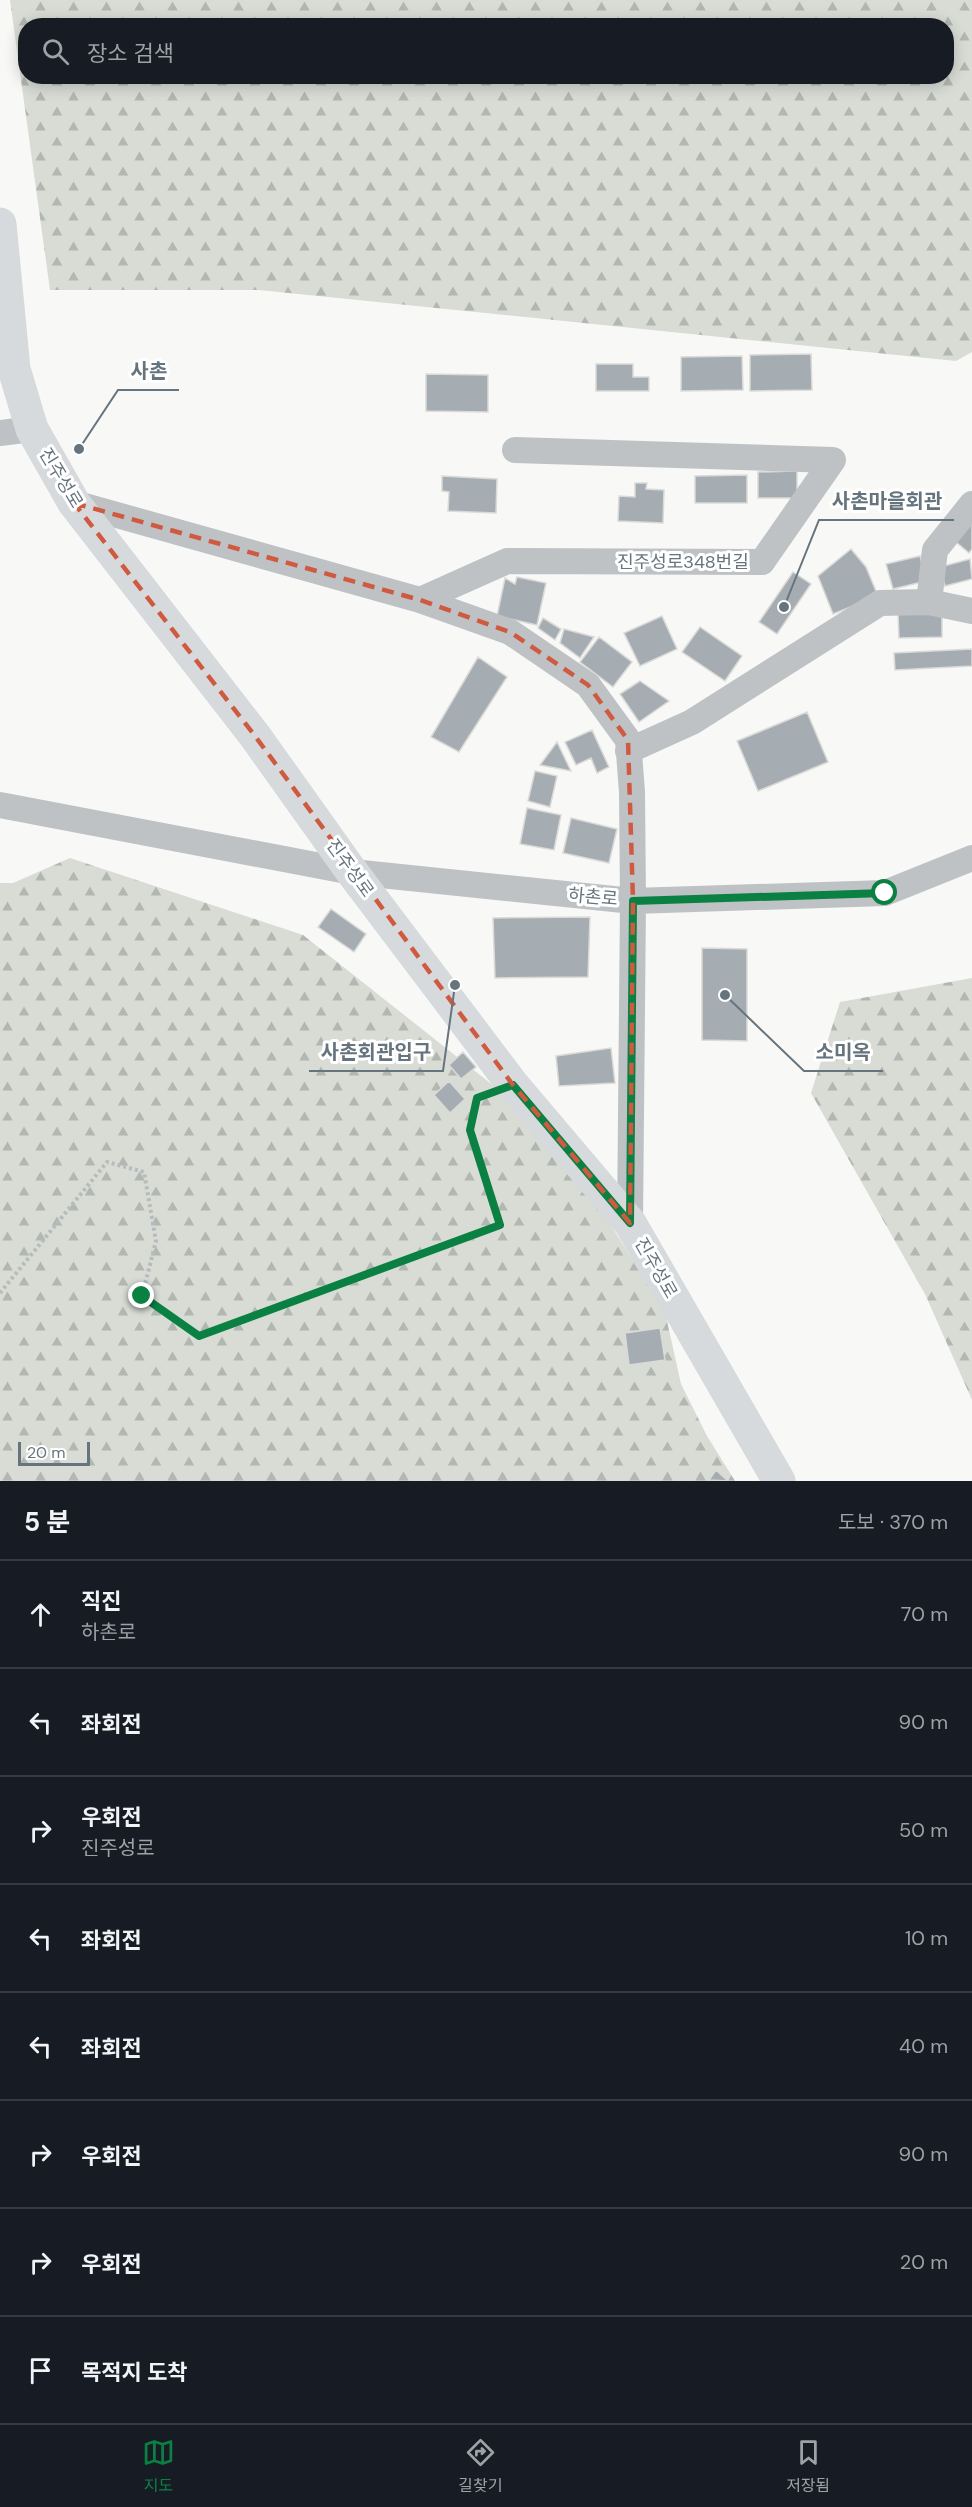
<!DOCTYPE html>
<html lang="ko">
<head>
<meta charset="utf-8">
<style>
	body { margin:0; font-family:"DM Sans","Noto Sans KR",sans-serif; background:#20242c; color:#f1f3f6 }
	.scale { position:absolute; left:18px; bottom:15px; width:72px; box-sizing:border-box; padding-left:6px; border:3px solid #66747d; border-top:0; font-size:16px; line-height:21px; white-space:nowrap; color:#66747d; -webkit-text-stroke:4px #fff; paint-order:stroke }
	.stop { position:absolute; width:18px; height:18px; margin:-14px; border:4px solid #0b8043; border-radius:50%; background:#fff }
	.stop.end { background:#0b8043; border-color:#fff; box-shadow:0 2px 6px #0008 }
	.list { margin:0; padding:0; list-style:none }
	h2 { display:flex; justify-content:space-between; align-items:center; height:78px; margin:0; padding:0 24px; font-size:26px }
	h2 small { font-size:20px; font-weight:400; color:#9ea1a6 }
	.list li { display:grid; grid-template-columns:39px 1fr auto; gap:18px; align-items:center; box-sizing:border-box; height:108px; padding:0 24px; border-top:2px solid #363941 }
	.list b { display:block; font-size:22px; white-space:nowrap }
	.list p { margin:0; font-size:20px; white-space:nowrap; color:#9ea1a6 }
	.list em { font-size:20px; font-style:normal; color:#9ea1a6 }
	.icon { flex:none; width:33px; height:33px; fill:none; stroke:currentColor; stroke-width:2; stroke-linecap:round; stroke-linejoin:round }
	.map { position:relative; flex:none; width:972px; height:1481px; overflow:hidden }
	.search { position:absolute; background:#171b24; box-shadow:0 3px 15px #0003; left:18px; right:18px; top:18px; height:66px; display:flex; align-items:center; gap:15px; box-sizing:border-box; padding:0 21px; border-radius:24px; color:#9ea1a6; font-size:22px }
	.sheet { height:942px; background:#171b24 }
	nav { display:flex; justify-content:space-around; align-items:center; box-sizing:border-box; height:84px; border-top:2px solid #363941; background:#171b24; font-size:16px; color:#9ea1a6 }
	nav a { display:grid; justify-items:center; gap:3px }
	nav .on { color:#0b8043 }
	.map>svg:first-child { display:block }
	.forest { fill:url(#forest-firs); fill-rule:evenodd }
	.building { fill:#a6adb2; stroke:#dadad8; stroke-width:1.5 }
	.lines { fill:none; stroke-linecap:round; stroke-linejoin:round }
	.path { stroke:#b8bbbe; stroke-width:4; stroke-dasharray:3 3; stroke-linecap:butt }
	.minor { stroke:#bec2c5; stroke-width:26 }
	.major { stroke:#d6dadd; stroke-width:33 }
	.route { stroke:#0b8043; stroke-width:8 }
	.marked { fill:none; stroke:#cf5a3f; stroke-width:4.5; stroke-dasharray:12 8; stroke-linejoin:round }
	.labels { text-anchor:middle; stroke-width:6; stroke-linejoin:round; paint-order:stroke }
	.street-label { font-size:18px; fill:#66747d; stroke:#fff }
	.leader { fill:none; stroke:#66747d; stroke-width:2 }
	.callout-dot { fill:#66747d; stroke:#fff; stroke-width:2 }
	.callout-label { font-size:20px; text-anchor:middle; font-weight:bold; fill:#66747d; stroke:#fff; stroke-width:6; stroke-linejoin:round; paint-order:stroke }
</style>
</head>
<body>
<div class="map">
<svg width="972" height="1481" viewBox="0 0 972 1481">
	<defs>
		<pattern id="forest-firs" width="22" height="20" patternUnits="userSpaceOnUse" patternTransform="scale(1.5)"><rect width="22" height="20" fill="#d8dcd5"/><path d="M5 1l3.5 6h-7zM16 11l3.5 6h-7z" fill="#b3b7b2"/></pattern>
	</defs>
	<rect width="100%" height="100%" fill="#f8f8f6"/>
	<path class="forest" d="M10,0h962v352l-16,9 -697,-71h-209zM26,26h920v50h-920z
		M70,858l233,77 196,155 75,76 91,146 16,72 26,52 28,45h-735v-598h13z
		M972,978v422l-47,-106 -114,-201 29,-91z"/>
	<path class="building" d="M811,354l1,36 -62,1v-36z
		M742,356l1,34 -62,1v-34z
		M596,364h37v13h16v14h-53z
		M426,374l62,1v37l-62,-1z
		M797,471v27h-39v-26z
		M747,475v28h-52v-27z
		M442,476l55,3 -1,34 -48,-2 1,-19 -7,-1z
		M635,483h12l-1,6 18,1 -1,33 -45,-2 1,-25 16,1z
		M972,522v27l-3,4 -13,-11z
		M851,549l15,18 12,29 -45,18 -15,-38z
		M920,556l6,25 -33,8 -7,-25z
		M970,559l2,20 -27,7 -5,-19z
		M793,572l18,12 -34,50 -18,-12z
		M517,577l29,6 -9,42 -40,-9 8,-38 10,6z
		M898,614h44v23l-43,1z
		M662,616l15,33 -37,17 -16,-33z
		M543,618l18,11 -6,11 -17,-12z
		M700,627l42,29 -17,25 -43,-29z
		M564,629l30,8 -14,21 -20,-15z
		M599,637l33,25 -19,25 -33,-25z
		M972,649v17l-77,4 -1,-17z
		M478,657l29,20 -48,75 -28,-15z
		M640,681l29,20 -30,21 -19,-28z
		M807,712l21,50 -70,29 -21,-50z
		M592,730l17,37 -12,6 -6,-15 -15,7 -11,-23z
		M557,742l14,29 -31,-6z
		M535,771l22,5 -7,31 -22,-6z
		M527,808l34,7 -7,35 -34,-6z
		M571,818l46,11 -8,34 -46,-10z
		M331,909l35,25 -12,18 -36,-25z
		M590,917l-2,60 -93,1 -2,-60z
		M702,948l45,1v92l-45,-1z
		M611,1048l4,35 -56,3 -3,-30z
		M463,1052l13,15 -15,12 -12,-14z
		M449,1081l16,18 -15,14 -16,-18z
		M660,1328l5,32 -36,5 -4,-32z
		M716,1470l12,11 -19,-1z"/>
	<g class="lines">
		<path class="path" d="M0,1293l107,-131 37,10 12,69 -14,55 57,40 301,-111 -30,-96 7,-31 10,-3"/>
		<path class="minor" d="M0,433l32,-4
			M74,503l346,97 90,32 78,53 40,55 4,52 1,109 -3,322
			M420,600l87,-39 255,1 71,-102 -318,-10
			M929,602l6,-52 37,-46
			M628,751l64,-29 188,-119 49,-1 43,9
			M0,805l352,67 281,29 252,-8 87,-35"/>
		<path class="major" d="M0,224l14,145 18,60 42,74 181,233 97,136 161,213 117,138 149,258"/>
	</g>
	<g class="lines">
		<path class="route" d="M142,1296l57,40 301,-111 -30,-95 7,-32 36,-13 117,138 3,-322 252,-8"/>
	</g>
	<path class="marked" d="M74,503l346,97 90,32 78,53 40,55 5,161 -3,322 -117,-138 -258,-349z"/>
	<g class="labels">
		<g class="street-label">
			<text transform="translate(61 478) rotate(59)" y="6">진주성로</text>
			<text x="683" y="568">진주성로348번길</text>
			<text transform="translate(350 868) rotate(54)" y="6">진주성로</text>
			<text transform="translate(593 897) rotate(5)" y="6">하촌로</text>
			<text transform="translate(656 1268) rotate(60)" y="6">진주성로</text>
		</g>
	</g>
	<path class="leader" d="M79 449L118 390H179M784 607L819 520H954M725 995L804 1071H883M455 985L443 1071H309"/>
	<g class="callout-dot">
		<circle cx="79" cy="449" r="6"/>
		<circle cx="784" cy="607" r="6"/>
		<circle cx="725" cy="995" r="6"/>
		<circle cx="455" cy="985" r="6"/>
	</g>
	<g class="callout-label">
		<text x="149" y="378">사촌</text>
		<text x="887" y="508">사촌마을회관</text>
		<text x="843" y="1059">소미옥</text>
		<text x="376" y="1059">사촌회관입구</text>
	</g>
</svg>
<div class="scale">20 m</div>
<div class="stop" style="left:885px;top:893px"></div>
<div class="stop end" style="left:142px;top:1296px"></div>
<div class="search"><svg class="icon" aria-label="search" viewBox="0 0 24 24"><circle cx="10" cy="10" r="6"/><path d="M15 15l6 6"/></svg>장소 검색</div>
</div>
<section class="sheet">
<h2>5 분<small>도보 · 370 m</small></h2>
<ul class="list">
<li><svg class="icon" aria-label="ahead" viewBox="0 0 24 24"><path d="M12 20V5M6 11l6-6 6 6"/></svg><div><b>직진</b><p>하촌로</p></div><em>70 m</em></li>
<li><svg class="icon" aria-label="left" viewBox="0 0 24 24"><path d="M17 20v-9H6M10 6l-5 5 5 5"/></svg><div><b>좌회전</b></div><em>90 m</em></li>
<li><svg class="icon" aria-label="right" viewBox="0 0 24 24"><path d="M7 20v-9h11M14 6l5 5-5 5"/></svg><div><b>우회전</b><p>진주성로</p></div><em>50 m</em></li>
<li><svg class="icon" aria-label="left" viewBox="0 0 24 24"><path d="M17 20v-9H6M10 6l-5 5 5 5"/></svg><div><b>좌회전</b></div><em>10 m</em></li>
<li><svg class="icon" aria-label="left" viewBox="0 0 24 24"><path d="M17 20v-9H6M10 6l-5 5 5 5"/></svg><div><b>좌회전</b></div><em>40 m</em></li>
<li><svg class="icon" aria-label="right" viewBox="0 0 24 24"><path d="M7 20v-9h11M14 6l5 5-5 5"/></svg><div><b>우회전</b></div><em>90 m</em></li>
<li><svg class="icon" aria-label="right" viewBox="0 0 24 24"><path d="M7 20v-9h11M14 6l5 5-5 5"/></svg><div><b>우회전</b></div><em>20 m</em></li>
<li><svg class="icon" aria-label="arrive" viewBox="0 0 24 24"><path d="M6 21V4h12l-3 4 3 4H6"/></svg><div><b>목적지 도착</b></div></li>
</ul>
</section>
<nav>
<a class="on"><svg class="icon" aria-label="map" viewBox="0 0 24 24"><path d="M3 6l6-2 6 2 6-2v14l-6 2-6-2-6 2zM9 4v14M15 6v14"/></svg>지도</a>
<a><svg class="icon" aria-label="directions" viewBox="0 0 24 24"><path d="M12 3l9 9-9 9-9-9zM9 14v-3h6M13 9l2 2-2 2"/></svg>길찾기</a>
<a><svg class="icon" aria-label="saved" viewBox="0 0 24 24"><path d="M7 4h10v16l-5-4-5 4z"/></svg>저장됨</a>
</nav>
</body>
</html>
